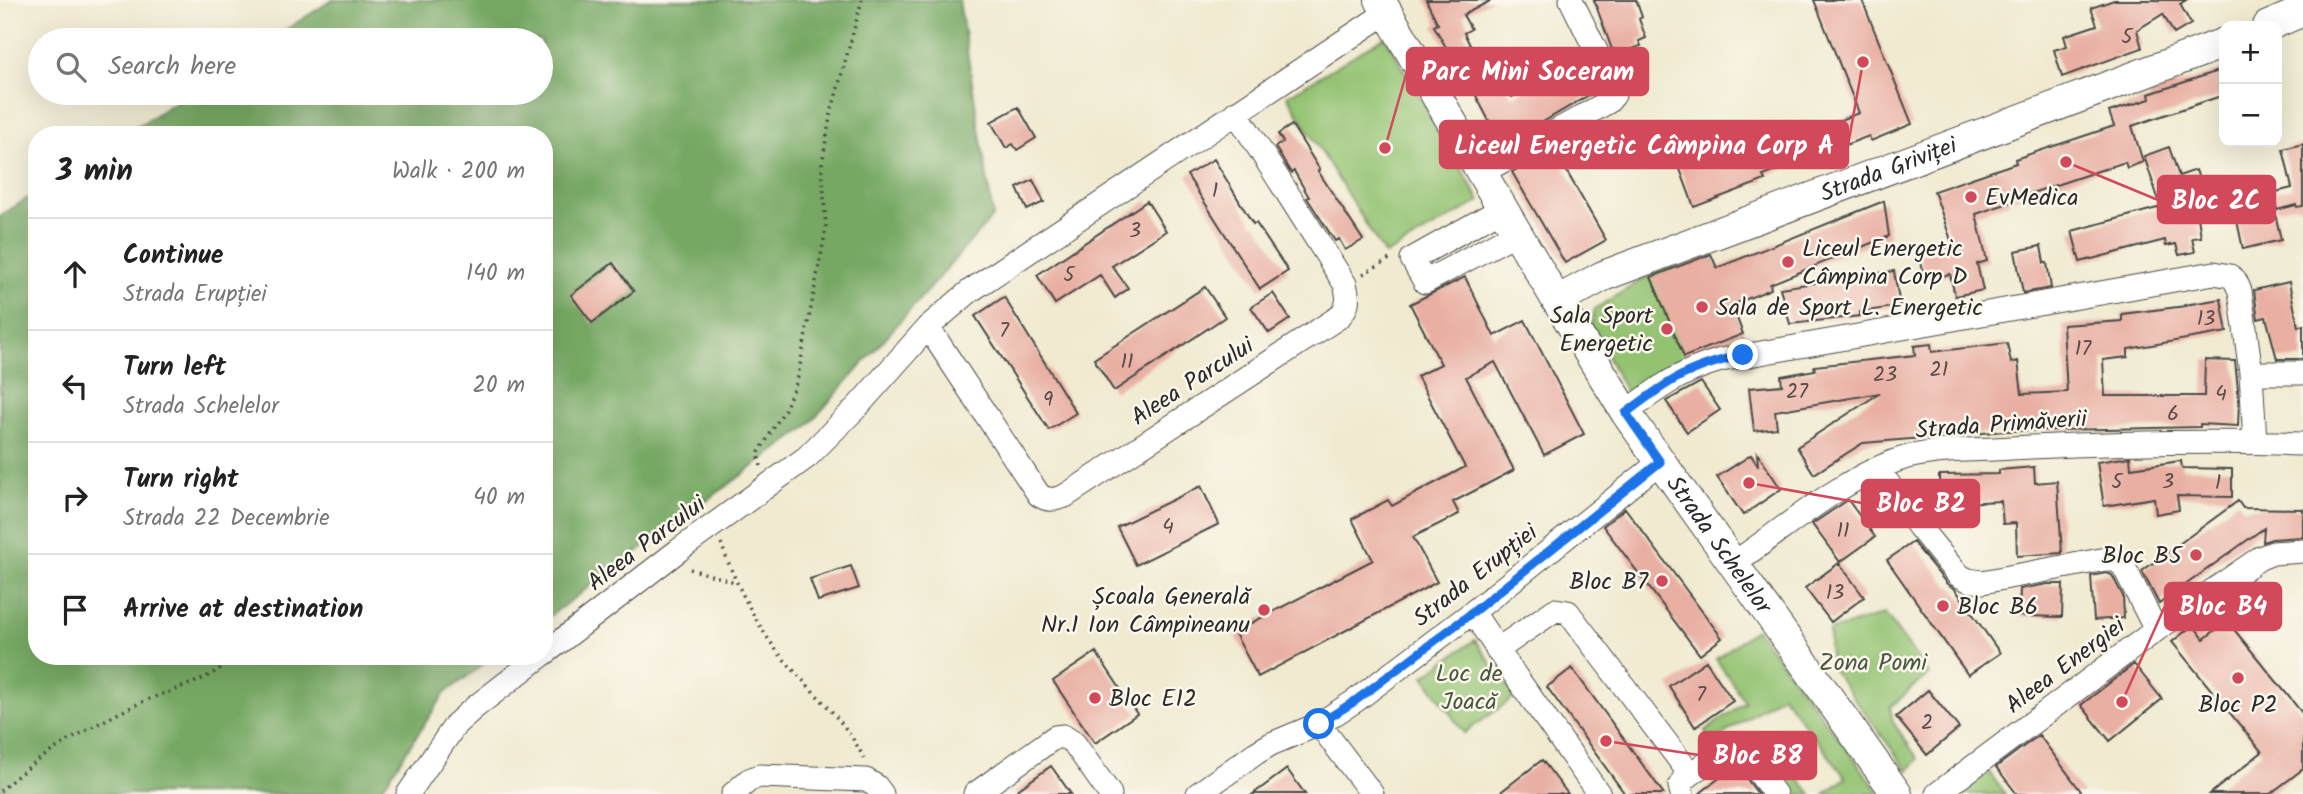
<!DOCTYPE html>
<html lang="en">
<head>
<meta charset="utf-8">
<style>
	body { margin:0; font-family:Kalam,sans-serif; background:#f6f6f6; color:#222 }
	.controls { position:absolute; right:21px; top:21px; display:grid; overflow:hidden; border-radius:14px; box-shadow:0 7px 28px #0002 }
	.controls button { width:63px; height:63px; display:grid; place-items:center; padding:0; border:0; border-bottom:2px solid #e0e0e0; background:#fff; color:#222; font:35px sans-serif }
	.stop { position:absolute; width:21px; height:21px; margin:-16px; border:5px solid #1a73e8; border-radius:50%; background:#fff }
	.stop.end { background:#1a73e8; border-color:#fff; box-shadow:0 2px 7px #0008 }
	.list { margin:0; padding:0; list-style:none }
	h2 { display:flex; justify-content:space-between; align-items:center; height:91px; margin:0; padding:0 28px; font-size:30px }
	h2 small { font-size:23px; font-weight:400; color:#767676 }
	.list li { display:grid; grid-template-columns:46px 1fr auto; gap:21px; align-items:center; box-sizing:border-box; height:112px; padding:0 28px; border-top:2px solid #e0e0e0 }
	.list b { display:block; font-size:26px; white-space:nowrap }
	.list p { margin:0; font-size:23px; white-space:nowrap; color:#767676 }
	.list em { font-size:23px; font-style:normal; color:#767676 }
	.icon { flex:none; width:38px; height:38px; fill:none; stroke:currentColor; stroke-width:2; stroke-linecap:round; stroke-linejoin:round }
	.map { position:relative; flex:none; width:2303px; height:794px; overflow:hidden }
	.search { position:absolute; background:#fff; box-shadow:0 7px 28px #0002; left:28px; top:28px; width:525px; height:77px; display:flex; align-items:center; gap:18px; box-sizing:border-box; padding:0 24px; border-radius:38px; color:#767676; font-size:26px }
	.panel { position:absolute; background:#fff; box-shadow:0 7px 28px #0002; left:28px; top:126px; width:525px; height:539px; border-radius:28px }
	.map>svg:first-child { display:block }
	.green { fill:#93c271; stroke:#5f764e; stroke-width:2 }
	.forest { fill:#76a863; stroke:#506a47; stroke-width:2 }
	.building { fill:#e9afa3 }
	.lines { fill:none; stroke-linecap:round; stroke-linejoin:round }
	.minor-casing { stroke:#494844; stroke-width:25 }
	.major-casing { stroke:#494844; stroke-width:32 }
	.path { stroke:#494844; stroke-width:3.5; stroke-dasharray:2 5; stroke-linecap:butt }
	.minor { stroke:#fff; stroke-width:23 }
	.major { stroke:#fff; stroke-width:30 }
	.route { stroke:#1a73e8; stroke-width:9 }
	.poi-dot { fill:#d1495b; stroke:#fbf7ec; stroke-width:2.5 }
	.labels { text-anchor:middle; stroke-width:5; stroke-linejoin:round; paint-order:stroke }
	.number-label { font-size:21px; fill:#5a4c49 }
	.street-label { font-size:24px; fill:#2b2b2b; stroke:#fbf7ec }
	.poi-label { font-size:24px; fill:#2b2b2b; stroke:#fbf7ec; text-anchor:start }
	.park-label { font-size:24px; fill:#4a5840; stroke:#fbf7ec }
	.leader { fill:none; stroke:#d1495b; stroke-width:2.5 }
	.callout-dot { fill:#d1495b; stroke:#fbf7ec; stroke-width:2.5 }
	.callout { fill:#d1495b; stroke:#d1495b; stroke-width:2.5 }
	.callout-label { font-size:26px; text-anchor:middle; font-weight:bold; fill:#fff }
</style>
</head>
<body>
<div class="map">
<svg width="2303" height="794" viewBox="0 0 2303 794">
	<rect width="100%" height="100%" fill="#fbf7ec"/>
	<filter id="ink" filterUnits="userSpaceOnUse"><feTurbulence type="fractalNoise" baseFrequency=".0143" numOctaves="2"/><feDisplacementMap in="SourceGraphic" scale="14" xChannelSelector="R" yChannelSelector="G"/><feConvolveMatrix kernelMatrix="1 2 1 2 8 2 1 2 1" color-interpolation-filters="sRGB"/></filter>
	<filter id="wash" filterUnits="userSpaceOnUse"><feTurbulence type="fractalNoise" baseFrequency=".00686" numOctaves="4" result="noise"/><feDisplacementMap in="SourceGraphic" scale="28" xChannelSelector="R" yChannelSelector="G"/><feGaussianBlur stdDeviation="1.57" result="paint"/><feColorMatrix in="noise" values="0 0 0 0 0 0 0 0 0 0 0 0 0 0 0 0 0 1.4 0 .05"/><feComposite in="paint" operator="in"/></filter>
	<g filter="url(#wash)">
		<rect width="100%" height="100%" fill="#f0ead0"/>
		<path class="green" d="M1385,37l95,164 -95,54 -98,-159z
			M1485,226l7,11 -52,29 -6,-11z
			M1710,252l37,92 -59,22 -59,32 -38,-73 4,-16 55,-34z
			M1885,614l44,60 -39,33 3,15 25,37 -10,12 -78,-105 -1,-35z
			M1756,629l123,163 -3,2h-52l22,-16 -64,-83 -70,47 -7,-11 40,-29 -29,-43z
			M1475,640l40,57 -51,36 -40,-57z
			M1774,747l37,47h-26l-27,-35z
			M1986,768l19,26h-53z"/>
		<path class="forest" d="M332,0h627l34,216 -187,212 -262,192v-485h-420l65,-42h352v-53h-271z
			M37,192v464h458l-50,37 -67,101h-378v-578z"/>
		<g id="blocks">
			<path class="building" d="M1426,0h66l-29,15 8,14 -7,4 7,14 -19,11 -18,-32 4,-2z
				M1594,0h42l6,17 -3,2 7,19 -7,3 2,5 -27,9z
				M1814,0h48l50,124 -41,17 -2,-5 -106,40 2,4 -71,27 -21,-57 71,-26 11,28 104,-39z
				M2114,0h72l-6,4 11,20 -17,10 -11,-20 -26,16 5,18 -80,29 -8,-27 13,-4 -3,-10 33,-11 -6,-17z
				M1584,58l15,31 -97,57 -30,-58 28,-14 12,23z
				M2224,69v26l-92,31 11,36 -16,6 -2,-6 -117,39 1,2 -33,11 11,47 -10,3 6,26 -28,6 -5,-22 -25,6 -6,-26 34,-8 -19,-55 82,-28 -1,-4 99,-33 -5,-14 41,-13 -1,-5z
				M1018,107l18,31 -19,12 -4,-6 -7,4 -15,-26z
				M1292,125l28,45 -2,1 45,69 -18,10 -6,-11 -4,2 -28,-43 2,-1 -15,-26 -3,2 -16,-26 8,-5 -5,-8z
				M1576,136l9,16 -22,13 43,75 -41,23 -53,-91z
				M2303,144v62l-6,1 -1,-2 -19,5 -5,-17 20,-5 -9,-39z
				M2169,147l10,29 17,-6 6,18 -8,3 7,46 -9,1 3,14 -16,3 -3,-11 -10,2 -1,-6 -85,22 -8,-31 89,-24 -17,-51z
				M1214,159l39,65 3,-1 32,48 -28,18 -73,-114z
				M1033,180l11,22 -17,8 -10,-22z
				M2272,200l9,40 -38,9 -6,-28 21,-5 -2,-13z
				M1147,201l19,30 -54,35 16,22 -13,10 -15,-23 -45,29 -18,-29z
				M1884,201l5,35 -119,48 1,5 -39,16 11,29 -59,23 -33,-80 60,-23 6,14z
				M2041,246l3,17h3l4,25 -28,5 -8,-42z
				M613,263l21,28 -42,32 -21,-28z
				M1894,271l6,35 -40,6v4l-70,8 -10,-36z
				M1465,277l29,59 31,-16 59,114 -40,21 -49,-93 -29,15 48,93 -61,32 6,12 -46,23 24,45 -179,95 -24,-45 139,-72 -21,-41 36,-19 4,6 73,-39 -48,-91 24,-12 -31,-60z
				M2289,282l9,45 5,-2v34h-26l-11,-42 -8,2 -4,-29z
				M1205,287l20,30 -111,74 -20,-32z
				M1273,293l17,26 -21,14 -18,-26z
				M1004,297l72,116 -27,17 -74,-114z
				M2221,299l6,33 -99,17v8l-25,3 2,36h99l1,-36 30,1 4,39 -1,26 -38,-2v3l-194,4 -143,12 -49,31 -17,-27 83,-54 -105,18 2,17 -23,3 -5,-43 33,-3 -1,-9 34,-6 -1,-4 101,-11 -1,-9 17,-2 1,8 75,-9 4,20 7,-2 4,33 45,-2 -4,-67 59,-4v-7l64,-8 -1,-1z
				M1701,382l19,28 -33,22 -21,-31z
				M1757,453l24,36 -38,26 -26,-38 34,-22 7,11z
				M2130,457l1,11 50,-7 1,7 50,1v28l-55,-1 2,14 -23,4 -2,-16 -50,8 -7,-44z
				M2034,467l1,16 22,-2 5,72 -45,3 -1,-33 -13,1 -2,-23 -39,2 1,8 -23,1 -1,-37 60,-1v-4z
				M1201,486l18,38 -83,41 -19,-38z
				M1848,500l27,37 -35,25 -28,-38z
				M2238,501l5,7 60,1v28l-31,2 -9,3 1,-14 -105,76 -17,-33z
				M1625,508l97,130 -22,17 -97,-129z
				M1913,542l34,42 8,5 45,64 -32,22 -81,-115z
				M1839,563l25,34 -33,25 -26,-34z
				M851,566l8,22 -41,13 -8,-22z
				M2106,573l6,2 11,21 1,22 -30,2 -3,-44z
				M2048,584h15l-1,33 -43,-1 1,-27z
				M2227,621l76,93v55l-33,25h-60l52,-42 -90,-110 21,-17 11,14z
				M1096,652l41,62 -42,29 -42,-62z
				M1706,661l27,40 -38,26 -26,-41z
				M2134,664l28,35 -52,42 -29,-36z
				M1572,668l92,126h-39l-78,-107z
				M1928,690l31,38 -32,27 -31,-38z
				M2039,735l44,59h-66l-21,-27z
				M1542,760l26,34h-70z
				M1736,765l22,29h-59z
				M1051,766l20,28h-59z
				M1287,769l18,25h-52z"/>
		</g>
	</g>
	<g filter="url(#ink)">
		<use href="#blocks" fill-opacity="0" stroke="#494844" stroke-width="2"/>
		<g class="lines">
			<g class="minor-casing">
				<path id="minor" d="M1483,172l125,-70 6,-7 -2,-12 -41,-83
					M1503,208l-91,51 13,23 93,-50
					M928,327l111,168c9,6 15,5 26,1l274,-179c10,-11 10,-18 6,-33l-109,-172
					M2251,373h52
					M1626,413c31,-25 56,-42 95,-53l493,-87 16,3 5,4 5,11 11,82 4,69
					M1878,469l41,58 39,48 10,5 14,2 124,-23c8,1 13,2 18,8l32,63
					M1734,563c52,-35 102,-80 161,-102 36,-13 78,-10 116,-13 97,-5 195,-8 292,-4
					M1473,612l32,49 94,133
					M1497,650l58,-40 13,2 122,162
					M544,654l135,-104 128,-93 51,-51 70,-79 42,-36 416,-278
					M1319,724l53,70
					M408,794l48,-70 18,-16 67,-52
					M733,794l16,-14 10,-4 107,4 10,6 6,8
					M975,794l80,-57 8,-1 11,7 36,51
					M1198,794l58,-41 15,-9 48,-20 36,-23 118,-89 187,-150
					M1682,794l-2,-8 3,-6 47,-35h5l10,9 30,40
					M1937,794l219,-164 104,-72 13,-5 30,-2"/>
			</g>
			<g class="major-casing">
				<g id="major">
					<path id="s1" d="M1380,0l177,301 69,112 271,381"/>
					<path d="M2268,26l35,-15"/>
					<path id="s2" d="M1557,301l46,-25 621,-233"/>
				</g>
			</g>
			<path class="path" d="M1363,274l30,-17
				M761,466l-3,-12 27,-45 12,-28 29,-152 -4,-65 8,-47 32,-117
				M721,543c12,34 28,67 48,97 28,41 74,73 95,119
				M690,569l45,13
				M0,791c40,-37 91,-65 140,-88 33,-15 69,-20 95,-47"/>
			<use href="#minor" class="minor"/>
			<use href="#major" class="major"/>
		</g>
	</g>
	<g class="lines" filter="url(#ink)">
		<path class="route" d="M1319,724l36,-23 118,-89 187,-150 -34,-49c43,-33 63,-46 117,-58"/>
	</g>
	<g class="poi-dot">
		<circle cx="1971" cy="197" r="7"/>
		<circle cx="1788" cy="262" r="7"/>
		<circle cx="1702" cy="307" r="7"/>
		<circle cx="1667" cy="329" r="7"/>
		<circle cx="2196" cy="555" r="7"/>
		<circle cx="1662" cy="581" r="7"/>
		<circle cx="1943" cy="606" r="7"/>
		<circle cx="1264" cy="610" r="7"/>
		<circle cx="2238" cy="678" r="7"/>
		<circle cx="1095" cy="698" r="7"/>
	</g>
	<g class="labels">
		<g class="number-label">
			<text x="2127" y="43">5</text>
			<text x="1215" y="197">1</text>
			<text x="1135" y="237">3</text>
			<text x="1069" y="281">5</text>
			<text x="2206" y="325">13</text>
			<text x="1004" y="337">7</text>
			<text x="2083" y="355">17</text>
			<text x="1127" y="368">11</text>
			<text x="1939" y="376">21</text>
			<text x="1885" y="381">23</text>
			<text x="1797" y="398">27</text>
			<text x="2221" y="400">4</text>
			<text x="1048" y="406">9</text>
			<text x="2173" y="420">6</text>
			<text x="2117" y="488">5</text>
			<text x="2168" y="488">3</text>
			<text x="2218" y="489">1</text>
			<text x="1168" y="533">4</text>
			<text x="1843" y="537">11</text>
			<text x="1835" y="599">13</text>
			<text x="1701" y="701">7</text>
			<text x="1927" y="729">2</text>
		</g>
		<g class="street-label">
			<text dy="8" stroke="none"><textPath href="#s2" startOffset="357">Strada Griviței</textPath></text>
			<text transform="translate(1192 381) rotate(-33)" y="8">Aleea Parcului</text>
			<text transform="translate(2001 424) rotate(-4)" y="8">Strada Primăverii</text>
			<text transform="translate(646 543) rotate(-37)" y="8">Aleea Parcului</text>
			<text dy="8" stroke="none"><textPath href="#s1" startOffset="642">Strada Schelelor</textPath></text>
			<text transform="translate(1475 575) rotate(-38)" y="8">Strada Erupției</text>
			<text transform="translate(2065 665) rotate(-37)" y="8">Aleea Energiei</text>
		</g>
		<g class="poi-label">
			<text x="1985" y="205">EvMedica</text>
			<text x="1802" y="256">Liceul Energetic<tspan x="1802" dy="28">Câmpina Corp D</tspan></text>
			<text x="1716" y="315">Sala de Sport L. Energetic</text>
			<text x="1653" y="323" text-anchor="end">Sala Sport<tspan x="1653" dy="28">Energetic</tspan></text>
			<text x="2182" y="563" text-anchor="end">Bloc B5</text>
			<text x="1648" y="589" text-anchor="end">Bloc B7</text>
			<text x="1250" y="604" text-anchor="end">Școala Generală<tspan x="1250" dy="28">Nr.1 Ion Câmpineanu</tspan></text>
			<text x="1957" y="614">Bloc B6</text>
			<text x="1109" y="706">Bloc E12</text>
			<text x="2238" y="712" text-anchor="middle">Bloc P2</text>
		</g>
		<g class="park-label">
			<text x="1873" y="670">Zona Pomi</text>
			<text x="1469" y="681">Loc de<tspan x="1469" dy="28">Joacă</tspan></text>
		</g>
	</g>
	<path class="leader" d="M1385 148L1407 71M1863 62L1848 145M2066 162L2158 200M1749 483L1862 503M2122 702L2165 606M1606 741L1699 755"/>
	<g class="callout-dot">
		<circle cx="1385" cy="148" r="7"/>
		<circle cx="1863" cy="62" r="7"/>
		<circle cx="2066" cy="162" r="7"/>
		<circle cx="1749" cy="483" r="7"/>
		<circle cx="2122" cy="702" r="7"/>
		<circle cx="1606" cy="741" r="7"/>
	</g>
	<g class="callout">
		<rect x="1407" y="48" width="241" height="47" rx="7"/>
		<rect x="1440" y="121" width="408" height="47" rx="7"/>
		<rect x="2158" y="176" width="117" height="47" rx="7"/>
		<rect x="1862" y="480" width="117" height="47" rx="7"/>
		<rect x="2165" y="583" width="116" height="47" rx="7"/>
		<rect x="1699" y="732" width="117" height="47" rx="7"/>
	</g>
	<g class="callout-label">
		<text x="1528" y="80">Parc Mini Soceram</text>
		<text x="1644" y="154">Liceul Energetic Câmpina Corp A</text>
		<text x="2216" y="209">Bloc 2C</text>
		<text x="1921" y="512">Bloc B2</text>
		<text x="2223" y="615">Bloc B4</text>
		<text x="1758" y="764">Bloc B8</text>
	</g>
</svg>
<div class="controls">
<button>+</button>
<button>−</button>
</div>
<div class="stop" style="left:1319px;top:724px"></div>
<div class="stop end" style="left:1743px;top:355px"></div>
<div class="search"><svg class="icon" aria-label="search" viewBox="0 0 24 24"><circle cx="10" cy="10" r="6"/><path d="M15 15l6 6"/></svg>Search here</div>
<section class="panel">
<h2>3 min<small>Walk · 200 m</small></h2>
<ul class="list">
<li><svg class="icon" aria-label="ahead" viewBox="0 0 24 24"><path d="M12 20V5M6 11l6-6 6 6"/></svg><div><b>Continue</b><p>Strada Erupției</p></div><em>140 m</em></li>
<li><svg class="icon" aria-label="left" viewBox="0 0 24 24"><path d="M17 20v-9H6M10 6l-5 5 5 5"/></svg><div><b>Turn left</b><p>Strada Schelelor</p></div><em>20 m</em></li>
<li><svg class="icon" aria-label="right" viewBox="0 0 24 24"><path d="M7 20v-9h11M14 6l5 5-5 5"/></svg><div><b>Turn right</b><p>Strada 22 Decembrie</p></div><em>40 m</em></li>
<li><svg class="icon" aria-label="arrive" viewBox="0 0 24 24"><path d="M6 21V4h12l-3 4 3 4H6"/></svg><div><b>Arrive at destination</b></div></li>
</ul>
</section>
</div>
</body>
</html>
